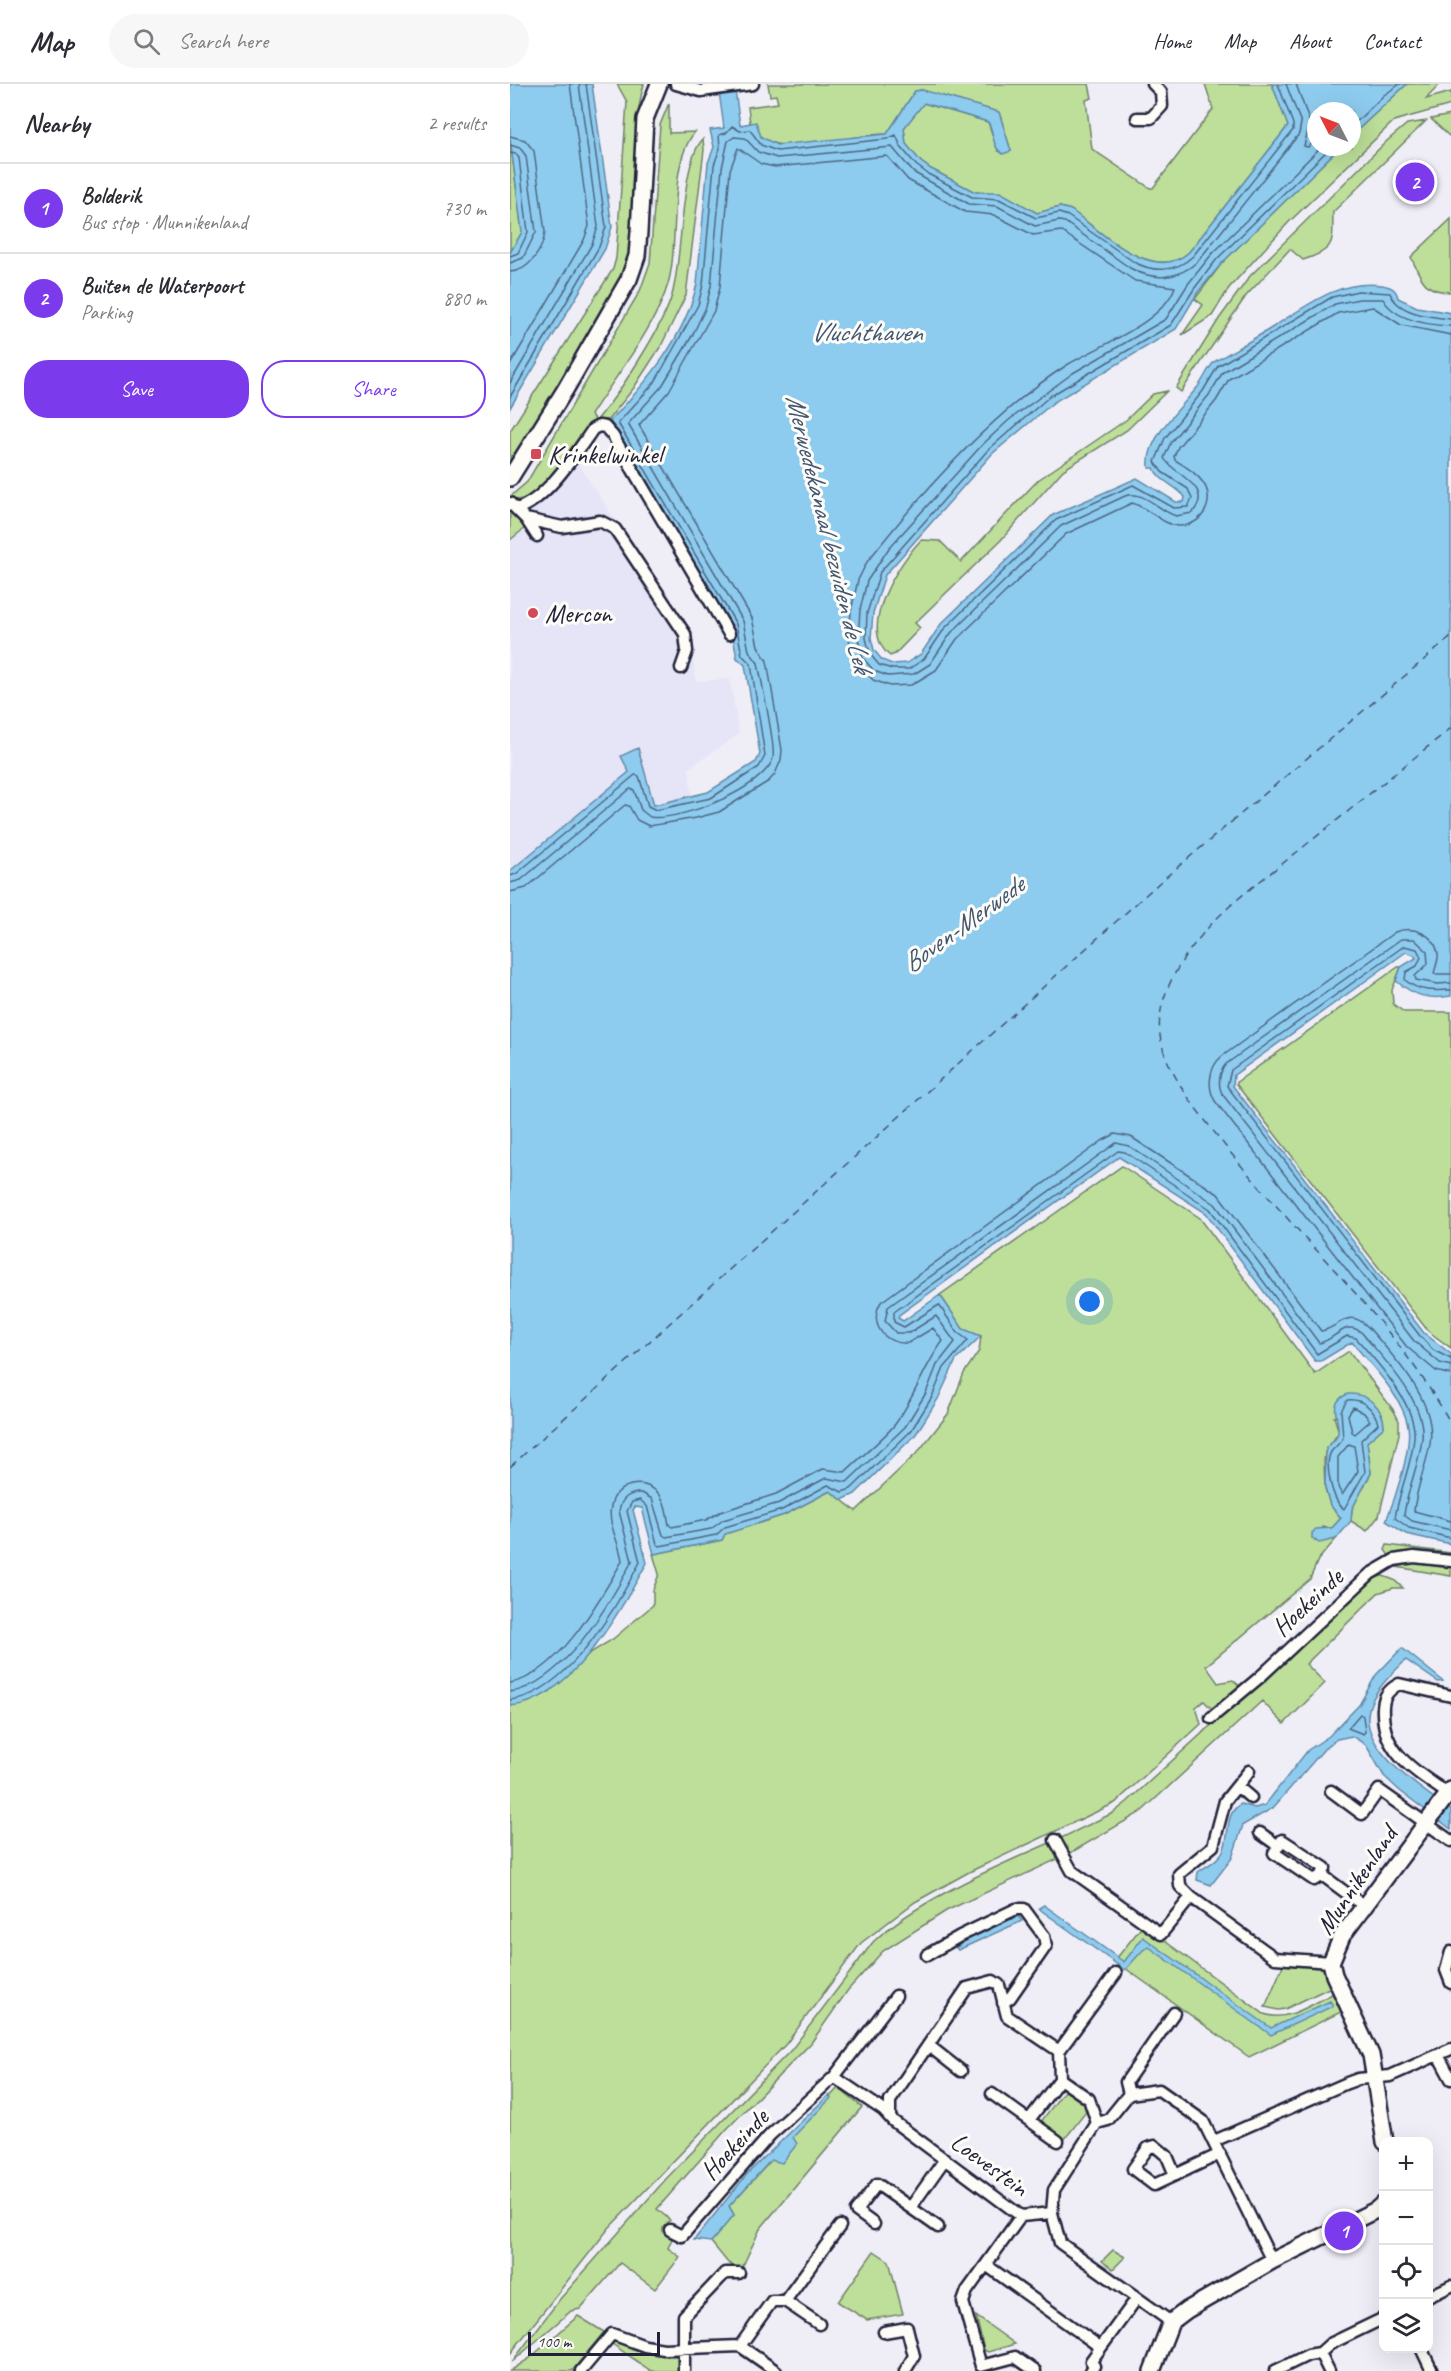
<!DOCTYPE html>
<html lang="en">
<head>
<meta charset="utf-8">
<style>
	body { margin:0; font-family:Caveat,sans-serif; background:#f7f7f7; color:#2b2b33 }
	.controls { position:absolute; right:18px; bottom:18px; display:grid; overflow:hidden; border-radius:12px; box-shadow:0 6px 24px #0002 }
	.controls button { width:54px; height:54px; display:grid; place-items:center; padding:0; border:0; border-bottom:2px solid #e1e1e2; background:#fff; color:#2b2b33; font:30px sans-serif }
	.compass { position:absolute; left:797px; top:18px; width:54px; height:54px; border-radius:50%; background:#fff; box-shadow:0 6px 24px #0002; rotate:312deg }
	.scale { position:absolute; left:18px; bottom:15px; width:132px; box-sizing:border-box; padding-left:6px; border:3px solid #22223b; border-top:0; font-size:16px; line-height:21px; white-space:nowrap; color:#22223b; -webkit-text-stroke:4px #fdfcf7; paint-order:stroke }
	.you { position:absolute; left:580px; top:1218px; width:21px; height:21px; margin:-15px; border:4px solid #fff; border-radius:50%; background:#1a73e8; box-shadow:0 0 0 9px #1a73e833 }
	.badge { display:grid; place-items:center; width:39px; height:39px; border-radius:50%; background:#7c3aed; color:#fff; font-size:20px; font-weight:700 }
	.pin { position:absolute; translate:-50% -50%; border:3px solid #fff; box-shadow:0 2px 6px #0006 }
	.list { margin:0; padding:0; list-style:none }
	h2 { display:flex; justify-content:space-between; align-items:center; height:78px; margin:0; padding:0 24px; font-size:26px }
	h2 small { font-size:20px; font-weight:400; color:#7c7c81 }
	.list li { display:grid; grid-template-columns:39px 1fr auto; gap:18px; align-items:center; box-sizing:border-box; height:90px; padding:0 24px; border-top:2px solid #e1e1e2 }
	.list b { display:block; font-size:22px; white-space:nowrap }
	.list p { margin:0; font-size:20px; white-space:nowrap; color:#7c7c81 }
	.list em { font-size:20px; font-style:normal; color:#7c7c81 }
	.actions { display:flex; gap:12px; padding:18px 24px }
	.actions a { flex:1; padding:14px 0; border:2px solid #7c3aed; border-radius:24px; text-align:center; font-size:21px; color:#7c3aed }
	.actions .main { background:#7c3aed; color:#fff }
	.icon { flex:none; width:33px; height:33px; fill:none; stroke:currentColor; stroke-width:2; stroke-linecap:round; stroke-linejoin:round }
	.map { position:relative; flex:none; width:941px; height:2287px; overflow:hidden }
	header { display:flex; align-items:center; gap:36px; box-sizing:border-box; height:84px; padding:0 30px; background:#fff; border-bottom:2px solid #e1e1e2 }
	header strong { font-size:28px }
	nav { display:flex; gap:33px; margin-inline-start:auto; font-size:21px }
	.search { width:420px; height:54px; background:#f7f7f7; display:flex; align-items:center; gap:15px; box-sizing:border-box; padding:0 21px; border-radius:33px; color:#7c7c81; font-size:22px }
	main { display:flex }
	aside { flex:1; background:#fff }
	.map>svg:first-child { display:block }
	.built { fill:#e5e5f7 }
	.green { fill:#bddf99; stroke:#70806a; stroke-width:1.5 }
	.water { fill:#8eccef; stroke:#6388a7; stroke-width:1.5 }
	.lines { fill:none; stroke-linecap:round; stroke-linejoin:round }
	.shore { stroke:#4d6683; stroke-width:1.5 }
	.ferry { stroke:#425571; stroke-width:1.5; stroke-dasharray:8 6; stroke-linecap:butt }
	.street-casing { stroke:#22223b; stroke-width:15 }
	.secondary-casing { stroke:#22223b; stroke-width:20 }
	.street { stroke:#fdfcf7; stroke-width:10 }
	.secondary { stroke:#fdfcf7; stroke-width:15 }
	.poi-dot { fill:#d1495b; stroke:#fdfcf7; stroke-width:2 }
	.labels { text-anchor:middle; stroke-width:6; stroke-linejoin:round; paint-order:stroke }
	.poi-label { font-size:26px; fill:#22223b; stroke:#fdfcf7; text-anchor:start }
	.street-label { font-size:26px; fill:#22223b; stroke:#fdfcf7 }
	.water-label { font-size:27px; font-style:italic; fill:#425571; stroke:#fdfcf7 }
</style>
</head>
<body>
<header>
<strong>Map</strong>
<div class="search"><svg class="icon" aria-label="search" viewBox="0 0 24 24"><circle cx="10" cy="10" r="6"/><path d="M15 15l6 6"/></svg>Search here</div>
<nav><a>Home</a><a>Map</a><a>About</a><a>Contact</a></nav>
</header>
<main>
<aside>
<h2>Nearby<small>2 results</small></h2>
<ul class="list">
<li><span class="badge">1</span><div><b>Bolderik</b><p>Bus stop · Munnikenland</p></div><em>730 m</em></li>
<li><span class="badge">2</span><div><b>Buiten de Waterpoort</b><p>Parking</p></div><em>880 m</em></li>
</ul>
<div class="actions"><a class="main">Save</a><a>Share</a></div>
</aside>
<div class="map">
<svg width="941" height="2287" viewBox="0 0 941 2287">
	<rect width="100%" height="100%" fill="#efeef7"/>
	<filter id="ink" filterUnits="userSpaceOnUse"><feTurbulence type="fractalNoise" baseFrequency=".0167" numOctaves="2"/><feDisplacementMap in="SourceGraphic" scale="12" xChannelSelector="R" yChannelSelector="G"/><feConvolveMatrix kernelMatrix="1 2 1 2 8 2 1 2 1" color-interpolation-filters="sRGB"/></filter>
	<g filter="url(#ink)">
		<path class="built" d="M63,372l117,176 6,49 34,-2 9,55 -50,34 3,28 -38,9 -16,-57 -17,8 8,16 -119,99v-367z"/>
		<path class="green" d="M107,0h27c-18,65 0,136 -22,198l-112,189v-40l103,-162 3,-11 11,-156z
			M258,0h321l3,14 -6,2 6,49 58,39h3l60,-79 -8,-25h67l16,42 -99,126c-36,33 -88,-21 -118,-42l-11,-3 -23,6 -37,-20 -25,-1 -44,-23 -10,-7 -15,-18 -2,-16 19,-25 65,19 10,29h13l-12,-39 -77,-22 -7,1 -28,43c-33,-1 -101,24 -126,3l-5,-14h-6l-2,-16 30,-4 -2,-8 -6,1z
			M897,0h33l-14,15 25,-7v13l-57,16 -105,101 -60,66 -17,28 -30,19 21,-30 -8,-6 27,-36 118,-116h12v-12z
			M159,19v30l26,-1c-28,32 -15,111 -27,152 -12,42 -53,93 -77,131l5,6c22,-26 67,-94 76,-126 11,-37 8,-133 31,-156l1,11 -18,145 -25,51 -28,43 -25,31 -11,1c-19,24 -49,75 -80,79l-6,-4 16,-14 113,-191 10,-28 10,-138z
			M941,31v19l-2,2 -18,-17z
			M916,37l-93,91c-1,29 5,37 -30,48l-13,-11 -44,47 -65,96 -5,-4 43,-69 31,-43 138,-136 19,-16z
			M0,54l12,94 -12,21z
			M941,135v73c-28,0 -30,-14 -40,-35z
			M657,307l-40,39 -64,40 -62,70 -86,83 5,5 -25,26 -5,2c-34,-28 9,-93 31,-116l19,1 21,21 77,-82 88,-60 27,-26z
			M0,427l15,17 -15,12z
			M888,883h3l-9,23 1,14 11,8h47v336l-23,-17 -192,-247 2,-3z
			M612,1082l78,52 115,156 34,-23 45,60 5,10v13l-20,82 -12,15 -16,-10 1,-12 19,-36 -4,-31 17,-15 -2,-13 -48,3 5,15 -14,20 -1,10 1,26 5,17 11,13 -9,10 -9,-1 -8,14 21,-2 -18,21 -8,19 -104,87 12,17 15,-3 10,9 -26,19h-6l-7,-7 -8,6 5,17 -86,79 -146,69 -54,30 -54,41 -75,101 -177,184 -99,126v-648l13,-3 26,-11 33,-34 31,-19 40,-34v-15l6,-16 -6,-20 69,-14 3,-6 59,-19 46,-24 26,20 62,-59 30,-38 16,-41 15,-22 2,-15 -18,-7 -23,-34z
			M877,1461l64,8v5l-61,-1 -5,-7z
			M905,1476l36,5v11l-61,-10z
			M873,1492l11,4 9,8h-10l-15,5 -72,71 19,19 -41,41 -22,-23 -121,111 -74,43 -8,-16 54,-26 14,-11 245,-224z
			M542,1758l8,16 -114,53 -63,40 -35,39 -37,53 -85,87 -69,79 13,11 -7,8 10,8 -5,12 12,9 -25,32 -35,-26 -40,46 -9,2 -59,51 48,-63 105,-119 127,-131 81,-107c40,-39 126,-77 179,-100z
			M633,1841l121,89c24,9 51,-12 72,-22l9,18 -96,47 -120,-86 -13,-12z
			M774,1879l42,3 7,20 -48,23 -7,1 -13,-3z
			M557,2003l19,15 3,6 -25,32 -24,-17z
			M328,2004l24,19 -102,122 -19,41 -13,-7 -17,-21 23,-27 -5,-9z
			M603,2166l12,7 -12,12 -11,-8z
			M364,2167l15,10 14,53 -36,6 -29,-18z
			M68,2232l26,16 -32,39h-62l20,-13z
			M466,2232l39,28 -27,8 -4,-2z
			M101,2255l68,14 4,18h-32l-43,-30z"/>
		<path class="water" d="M0,0h82l20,143 -7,22 -95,159v-155l12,-21 -12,-94z
			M208,0h16l6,41 16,-3 5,15 16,8 110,-11 28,-43 7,-1 77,22 12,39 -8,3c-12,-7 -8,-21 -15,-32l-64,-19 -20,25 2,16 15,18 10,7 44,23h25l37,21 23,-6 11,3c30,21 82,75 118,42l99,-126 -16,-42h135l-55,51v-24h-36v36h24l-118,116 -24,29 -22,37 -122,73 -62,52 -107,121 -12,38 -2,25 3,12 8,10 10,4 15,-1 14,-9 20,-30 112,-109 84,-37 39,24h8l1,-5c-9,-12 -27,-16 -31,-29h-5c-4,-29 31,-59 47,-79 8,-9 10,-18 18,-27 20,-12 40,-23 59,-35 35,-22 66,-48 109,-42 9,2 14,3 16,13l19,9 34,6v683c-24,4 -36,0 -55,-15l5,-14 15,-9 -2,-3 -8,-3 -172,123 -1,11 191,247 27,21v190l-45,-10 -20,-13c9,-22 26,-72 22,-95 -6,-31 -37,-60 -56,-84l-31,19h-6l-109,-148 -87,-56 -220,158 -1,3 5,3 37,-26 23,34 18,7 -25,24 -18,39 -22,35 -61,60 -13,6 -12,-9 -46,24 -59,19 -3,6 -68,14 -12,-46 -7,-1 -2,3 14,53c-26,46 -77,140 -137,143v-835l119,-99 -8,-16 17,-8 16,57 54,-13 48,-30 4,-8 -15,-89 -8,-7 -6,-32 -121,-205c38,-40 74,-82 87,-137l11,-121 6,-16 -4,-17 14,-2z
			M838,1310c19,-1 36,13 36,33l-17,15 4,31 -19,36 -1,12 -15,18 -17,4 -7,-5v-5l4,-4 16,-1 9,-10 -11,-13 -5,-17 1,-40c4,-4 11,-8 12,-15 2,-15 -12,-30 10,-39z
			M892,1564l41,33 -5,1 -32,-22c-13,13 -28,26 -35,43 -19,43 52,87 80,107v19l-51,-38 -16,-15 -18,-31 -14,-9 -15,3 -12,9 -52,60 -30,17 -11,33 -21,27 -14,-5 1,-8c8,-6 20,-11 25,-21 8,-15 0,-37 18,-47l14,4 10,-3 43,-55 21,-14 30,-31 17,-30z
			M534,1821l80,57 19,-25 128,91 59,-27 3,5 -62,29 -122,-88 -6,3 -18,20 -83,-59 -3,-3z
			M508,1832l4,5 -64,29 -2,-2 12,-10z
			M319,2011l2,3 -38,39 4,7 -15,19 -11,-3 -42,46 5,9 -23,27 -17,-2 54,-67z"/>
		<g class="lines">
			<path class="shore" d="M786,0l14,39 -6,23 4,1 8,-8
				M842,42l32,-31 16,-11
				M0,52l15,4 9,11 11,81c-2,18 -16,39 -35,40
				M0,61l10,3 6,8 10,76 -13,26 -13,5
				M811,63l-109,107 -24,30 -22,35 -93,54 -64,47 -27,25 -93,103 -22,33 -7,29 -2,29 5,19 11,13 14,5 26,-2 16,-10 21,-31 110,-107 64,-30c18,-7 34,15 51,20l16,-3c24,-26 -19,-38 -28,-55l7,-16 38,-47 14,-23 112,-68 24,-5h24c12,22 46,26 68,27
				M821,63l-114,112 -23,30 -23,36 -121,71 -62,54 -108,122 -13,41 -1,25 4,16 9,11 13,4h17l15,-10 21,-31 111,-108 77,-35 41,23 14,-1 4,-8 -4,-10 -26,-17 -7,-10 10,-24 38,-47 15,-25 114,-69 26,-6 32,2c8,21 41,24 61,26
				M0,69l6,1 3,4 9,74 -10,21 -8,3
				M0,281l74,-125 5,-14 -19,-142
				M0,299l82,-139 6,-17 -19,-143
				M0,313l89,-150 7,-20 -20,-143
				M0,792l6,-2 119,-99 4,1 9,30 8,4 55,-12 48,-31 6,-11 -14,-92 -9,-9 -6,-31 -118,-201 37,-41 43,-77 5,-20 11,-120 6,-17 -1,-13 7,-2 6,-7 8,5 10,-1 11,15 16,6 110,-12 9,-4 5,12 15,18 12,9 44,23 27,2 37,19 23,-5 9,3 66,46c20,11 42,10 59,-6l100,-126v-6l-15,-40
				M0,799l11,-3 109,-91 4,1 7,20 9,7c29,5 115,-29 123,-59 3,-12 -12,-78 -15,-95l-9,-12 -6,-30 -115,-197 34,-38 30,-50 14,-29 5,-21 11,-118 6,-27 6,-4 11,1 13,14 19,6 115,-11 21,25 56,32 28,2 38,20 24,-5 6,1 65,46c23,13 48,12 68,-7l101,-127 2,-11 -15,-39
				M0,808l16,-4 99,-83 4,1 8,14 12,6 47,-8 23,-6 50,-31 6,-7 6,-14 1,-10 -15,-89 -9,-15 -6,-28 -113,-193 30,-34 45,-80 6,-24 10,-117 8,-22 23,16 14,3 112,-11 21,24 57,32 29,3 39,20 28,-4 74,50 40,6c-13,37 -76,58 -108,78 -74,47 -146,128 -200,197l-9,18 -7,31 -2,28 4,19 20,22 17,6 21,-1 25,-15 21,-31 109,-105 66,-31c17,5 29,21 46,23 23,1 38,-23 26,-42 -7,-11 -18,-17 -29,-24l-1,-4 4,-9 38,-46 13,-22 109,-66 35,-6 28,18 50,10
				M941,890h-17c1,-7 5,-13 4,-20 -3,-20 -25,-29 -43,-22l-174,125c-12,11 -14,30 -6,44l192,246 29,24 15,4
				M941,899l-13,1 -22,-4 -1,-4 13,-12 -1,-13 -13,-12h-13l-175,125c-7,8 -9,22 -3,31l191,246 26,22 11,3
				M941,906c-18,1 -32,2 -46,-10l1,-8 11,-6 4,-9 -4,-8 -13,-3 -173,124 -4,16 193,250 13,14 18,9
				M837,1316c15,-2 28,9 31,24l-17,16 4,32 -21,37c-12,-8 -20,-45 -13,-57 3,-5 9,-8 12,-14l-2,-27z
				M843,1323l11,6 6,8 -15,13 -3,-2 -4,-17z
				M839,1360l5,2 4,25 -16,24 -4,-8v-30z
				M0,1599c48,-8 89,-82 112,-122 -2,-18 -15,-36 -11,-55 4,-23 34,-29 48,-12 7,8 8,21 10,31l3,2 34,-7 14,-8 56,-18 47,-25 22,3c14,-14 41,-35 51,-49 19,-26 28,-57 47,-82l-10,-13 -25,15c-24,2 -40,-20 -27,-41l221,-161 13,-7 16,3 87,57 103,137c19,-3 26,-25 48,-3 25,30 68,72 61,116 -4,22 -14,45 -16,67l37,10
				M0,1608c52,-7 99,-87 122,-131l-13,-50c2,-13 11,-19 23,-18l10,6 11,36 3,2 45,-8 12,-9 56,-17 47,-25 21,4 58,-55 21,-34 11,-28 18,-23 -19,-26 -27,17h-13l-11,-12 3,-14 228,-164 13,3 86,58 104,139c16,-2 26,-25 43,-10 23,28 64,68 60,106 -3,26 -15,51 -18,76l8,6 39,9
				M0,1616c57,-6 106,-92 130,-138l-13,-51 5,-9 8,-2 7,6 10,38 3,2 56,-11 9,-8 57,-17 46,-25 14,7 9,-3 60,-58 21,-34 12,-29 24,-28 -10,-7 -19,-28 -35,22 -10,-5v-10l224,-161 7,1 85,57 107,145 30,-18 9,2c20,23 61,67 58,99 -2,28 -15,54 -19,81l14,10 42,10
				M850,1630l3,2 2,16 -2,2 -15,-6z"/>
			<path class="ferry" d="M941,644c-53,43 -106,86 -159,128 -31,25 -66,49 -91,80 -24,28 -50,71 -39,109 9,35 42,74 64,102 73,92 168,173 225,277
				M0,1383l650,-585 291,-245"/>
			<g class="street-casing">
				<path id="street" d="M166,0l25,7 52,-7
					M627,34h14l11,-12 -1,-14 -8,-8
					M0,419l16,16 11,17
					M6,425c30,-8 60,-56 77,-80l6,-3 6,1 8,9 116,198
					M16,435l36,8 38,-6 15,8 70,105 2,17 -6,17
					M941,1612l-52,-12c-13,7 -17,15 -16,30 1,43 38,60 68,82
					M701,1634l49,-41 110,-103 24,-14 20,-3 37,4
					M727,1702l14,12
					M821,1707l31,23 17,-24 72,51
					M750,1749l17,12
					M545,1756l17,31 89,63 30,-37 84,61 56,4
					M772,1756l43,28 -3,7 -8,5 -40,-27z
					M812,1791l42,31
					M681,1813l-11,-11 -1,-12 34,-28 12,-45 24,-30
					M941,1868l-5,18 5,13
					M417,1871l33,-19 56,-27h8l20,27 2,10 -36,52 -7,5
					M418,1961l33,26
					M549,1967l57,-78
					M928,1971l13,24
					M324,1993l49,33 10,11 128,95 31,-3 8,30 111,79
					M482,2010l66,47
					M619,2010l-3,-12 48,-69
					M380,2032v-15l77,-113 26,-7 6,4 8,31 52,35 1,28 29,20 8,24 -43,67 -2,23
					M519,2036l31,-41
					M587,2039l11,-3 21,-26 30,-4 44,31 69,140
					M704,2057l133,-58 11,-4 32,-3 61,-27
					M665,2091l-8,-19 -12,-10 -7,2 -15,21 21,16 66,-31
					M401,2123l34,-48
					M511,2132l-54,75 -4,11 18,64 34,-9 20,14
					M364,2140l-18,-13 21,-27 61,43
					M160,2146l12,6 88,-101 64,-58 62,-81
					M476,2181l114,82
					M918,2213l23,-11
					M275,2217l34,23
					M374,2248l23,-4 7,28 -9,15
					M230,2262l32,-45h13l55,-75
					M911,2264l11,23
					M810,2269l9,18
					M71,2287l31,-37 33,12 19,3 76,-3 36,25
					M174,2287v-55l41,-43h14
					M581,2287l3,-5 -3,-5 46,-63
					M765,2287l33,-16 12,-2 10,-9 54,-26"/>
			</g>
			<g class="secondary-casing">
				<path id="secondary" d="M0,394l55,-88 64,-111 8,-23 2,-24 6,-113 14,-35
					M875,2058l-14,-87 -37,-80 -3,-13 11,-26 109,-146
					M642,2287l19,-49 16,-12 85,-49 104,-51 8,-7"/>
			</g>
			<use href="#street" class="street"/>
			<use href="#secondary" class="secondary"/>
		</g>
	</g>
	<g class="poi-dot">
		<rect x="20" y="364" width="12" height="12" rx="3"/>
		<circle cx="23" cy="529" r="6"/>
	</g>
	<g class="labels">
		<g class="poi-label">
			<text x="38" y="379">Krinkelwinkel</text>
			<text x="35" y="538">Mercon</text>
		</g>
		<g class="street-label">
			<text transform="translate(797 1518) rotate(-43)" y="9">Hoekeinde</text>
			<text transform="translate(846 1796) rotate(-56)" y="9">Munnikenland</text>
			<text transform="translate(224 2060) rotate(-47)" y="9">Hoekeinde</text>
			<text transform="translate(480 2080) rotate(36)" y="9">Loevestein</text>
		</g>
		<g class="water-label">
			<text x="356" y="257">Vluchthaven</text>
			<text transform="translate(319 449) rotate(76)" y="9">Merwedekanaal bezuiden de Lek</text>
			<text transform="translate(453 840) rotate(-36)" y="9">Boven-Merwede</text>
		</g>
	</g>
</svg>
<div class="controls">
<button>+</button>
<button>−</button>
<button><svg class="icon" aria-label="locate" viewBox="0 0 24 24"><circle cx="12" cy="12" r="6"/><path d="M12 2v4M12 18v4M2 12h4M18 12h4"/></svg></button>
<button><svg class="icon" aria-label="layers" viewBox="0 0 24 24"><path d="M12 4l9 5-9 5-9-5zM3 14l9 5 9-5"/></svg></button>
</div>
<svg class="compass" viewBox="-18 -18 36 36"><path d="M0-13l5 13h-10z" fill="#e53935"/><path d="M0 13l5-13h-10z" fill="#7c7c81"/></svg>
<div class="scale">100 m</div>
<div class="you"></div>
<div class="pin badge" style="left:834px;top:2147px">1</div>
<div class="pin badge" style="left:905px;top:98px">2</div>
</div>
</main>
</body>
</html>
